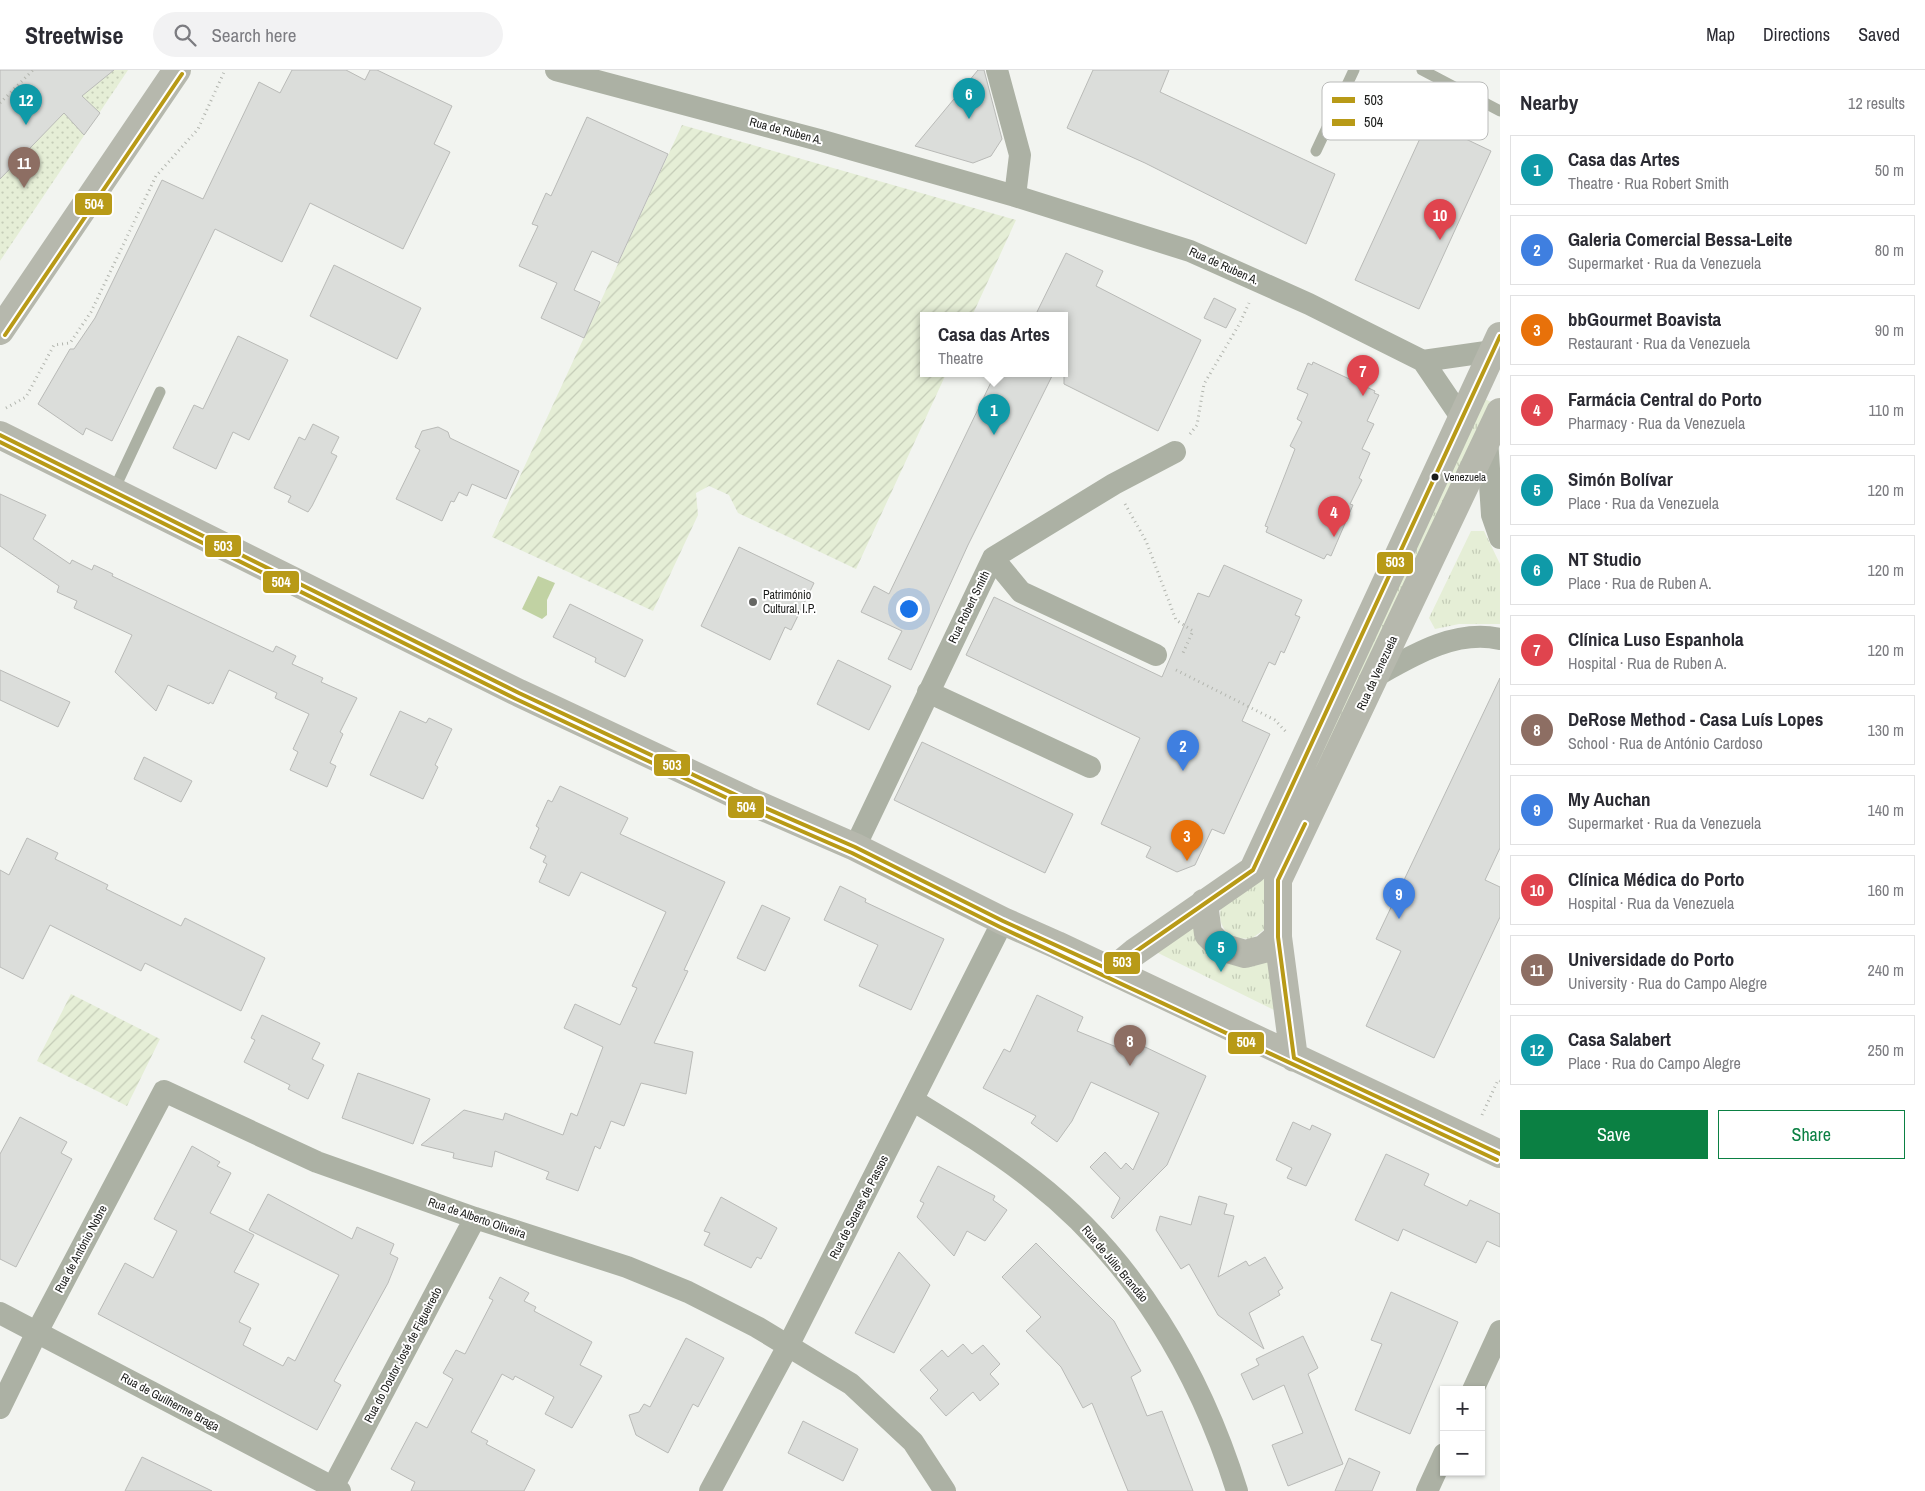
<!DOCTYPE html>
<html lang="en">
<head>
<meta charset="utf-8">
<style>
	body { margin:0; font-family:"Archivo Narrow",sans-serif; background:#f2f2f3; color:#2b2b33 }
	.controls { position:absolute; right:15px; bottom:15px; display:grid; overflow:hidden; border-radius:0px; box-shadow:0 1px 4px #0004 }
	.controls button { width:45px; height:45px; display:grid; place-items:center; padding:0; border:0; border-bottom:1px solid #e1e1e2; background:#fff; color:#2b2b33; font:25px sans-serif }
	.you { position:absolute; left:908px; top:538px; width:18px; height:18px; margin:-12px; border:4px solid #fff; border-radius:50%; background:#1a73e8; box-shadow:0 0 0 8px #1a73e833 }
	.badge { display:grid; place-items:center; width:32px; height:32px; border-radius:50%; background:#0b8043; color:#fff; font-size:16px; font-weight:700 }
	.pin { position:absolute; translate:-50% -41px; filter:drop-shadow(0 1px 2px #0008) }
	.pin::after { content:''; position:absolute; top:26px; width:18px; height:15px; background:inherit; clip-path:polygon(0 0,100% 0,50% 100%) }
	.popup { position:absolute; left:920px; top:242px; width:148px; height:65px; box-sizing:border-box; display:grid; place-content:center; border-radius:0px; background:#fff; filter:drop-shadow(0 1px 4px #0005); font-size:16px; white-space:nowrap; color:#7c7c81 }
	.popup b { font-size:19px; color:#2b2b33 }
	.popup::after { content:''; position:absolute; left:50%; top:100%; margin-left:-10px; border:10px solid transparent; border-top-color:#fff }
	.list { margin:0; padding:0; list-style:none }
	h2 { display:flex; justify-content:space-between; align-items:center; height:65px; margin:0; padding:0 20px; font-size:21px }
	h2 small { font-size:16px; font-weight:400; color:#7c7c81 }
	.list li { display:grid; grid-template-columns:32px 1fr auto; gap:15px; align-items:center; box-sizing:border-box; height:70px; margin:0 10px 10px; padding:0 10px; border:1px solid #e1e1e2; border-radius:0px }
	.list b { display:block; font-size:19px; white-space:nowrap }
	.list p { margin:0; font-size:16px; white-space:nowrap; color:#7c7c81 }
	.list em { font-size:16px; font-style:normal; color:#7c7c81 }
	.actions { display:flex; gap:10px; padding:15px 20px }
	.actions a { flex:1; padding:11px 0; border:1px solid #0b8043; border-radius:0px; text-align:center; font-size:18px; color:#0b8043 }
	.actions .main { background:#0b8043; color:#fff }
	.icon { flex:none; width:28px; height:28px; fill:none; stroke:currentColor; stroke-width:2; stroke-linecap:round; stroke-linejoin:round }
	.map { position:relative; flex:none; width:1500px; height:1421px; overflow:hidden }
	header { display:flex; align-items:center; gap:30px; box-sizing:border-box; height:70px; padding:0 25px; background:#fff; border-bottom:1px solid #e1e1e2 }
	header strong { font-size:24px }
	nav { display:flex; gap:28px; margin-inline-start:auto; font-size:18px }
	.search { width:350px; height:45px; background:#f2f2f3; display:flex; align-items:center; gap:12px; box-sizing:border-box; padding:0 18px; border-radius:28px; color:#7c7c81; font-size:19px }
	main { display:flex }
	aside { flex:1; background:#fff }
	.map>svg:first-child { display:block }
	.grass { fill:url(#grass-tufts) }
	.park { fill:url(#park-dots) }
	.garden { fill:url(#garden-furrows) }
	.water { fill:#c1d2a3 }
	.building { fill:#dbddda; stroke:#b9bab7 }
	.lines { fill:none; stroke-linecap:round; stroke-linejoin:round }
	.path { stroke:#b2b5ae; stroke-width:3; stroke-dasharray:1 4; stroke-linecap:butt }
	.lane { stroke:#acb1a4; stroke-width:11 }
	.street { stroke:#acb1a4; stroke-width:22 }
	.secondary { stroke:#b6b8ad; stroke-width:28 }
	.bus-1-casing { stroke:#fff; stroke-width:8 }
	.bus-2-casing { stroke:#fff; stroke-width:8 }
	.bus-1 { stroke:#b89a17; stroke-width:4 }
	.bus-2 { stroke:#b89a17; stroke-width:4 }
	.bus-dot { fill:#1a1b19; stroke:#fff; stroke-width:2 }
	.poi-dot { fill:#666764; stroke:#fff; stroke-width:2 }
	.labels { text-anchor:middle; stroke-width:4; stroke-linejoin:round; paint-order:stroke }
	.bus-label { font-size:11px; fill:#1a1b19; stroke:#fff; text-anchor:start }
	.street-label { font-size:12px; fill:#1a1b19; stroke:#fff }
	.poi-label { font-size:12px; fill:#1a1b19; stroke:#fff; text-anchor:start }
	.key { fill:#fff; stroke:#babbba; stroke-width:1 }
	.key-label { font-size:14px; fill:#1a1b19 }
	.line-badge { stroke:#fff; stroke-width:2 }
	.badge-label { font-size:14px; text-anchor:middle; font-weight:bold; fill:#fff }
</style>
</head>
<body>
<header>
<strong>Streetwise</strong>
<div class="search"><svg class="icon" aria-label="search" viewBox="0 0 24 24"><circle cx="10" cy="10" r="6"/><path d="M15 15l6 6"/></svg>Search here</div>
<nav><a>Map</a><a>Directions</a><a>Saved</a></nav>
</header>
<main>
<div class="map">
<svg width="1500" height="1421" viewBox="0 0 1500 1421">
	<defs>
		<pattern id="grass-tufts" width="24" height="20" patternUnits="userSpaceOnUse" patternTransform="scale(1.25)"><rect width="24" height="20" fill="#e5eed6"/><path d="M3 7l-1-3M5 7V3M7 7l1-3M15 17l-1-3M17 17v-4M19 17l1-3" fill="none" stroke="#c4ccb7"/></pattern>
		<pattern id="park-dots" width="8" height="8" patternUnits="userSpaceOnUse" patternTransform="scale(1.25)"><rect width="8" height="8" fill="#e5eed6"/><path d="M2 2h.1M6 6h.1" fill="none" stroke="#c4ccb7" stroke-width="1.8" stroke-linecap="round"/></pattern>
		<pattern id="garden-furrows" width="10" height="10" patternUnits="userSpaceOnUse" patternTransform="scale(1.25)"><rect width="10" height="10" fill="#e5eed6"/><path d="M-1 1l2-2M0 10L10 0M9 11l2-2" fill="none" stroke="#c4ccb7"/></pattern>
	</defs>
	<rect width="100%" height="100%" fill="#f2f4f0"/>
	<path class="grass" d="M1485,329l6,3 -217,457 -9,70 -14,10 -18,-1c-11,-9 -15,-17 -12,-31z
		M1471,461h13l16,33v60h-41l-24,5 -6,-11z
		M1193,855c30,37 26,46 76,36l5,49 -120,-59z"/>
	<path class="park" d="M0,0h128l-128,191z"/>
	<path class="garden" d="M682,55l334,95 -44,96h-48v58h22l-90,195 -118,-56 -9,-18 -20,-9 -13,7 2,22 -45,96 -161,-74z
		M71,924l89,45 -33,67 -90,-45z"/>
	<path class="water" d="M538,506l17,7 -8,17v15l-5,4 -20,-10z"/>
	<path class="building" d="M0,0h114l-32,26 18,17 -16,22 -20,-22 -64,66z
		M292,0h54l19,10 5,-10h7l75,36 -18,38 16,8 -47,97 -93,-46 -28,59 -67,-33 -103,212 -26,-13 -3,7 -45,-31 32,-55h4l21,-31 67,-138 41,19 56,-117 21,11z
		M978,0h6l18,69 -11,17 -18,7 -58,-17z
		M1093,0h76l-9,22 175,82 -29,70 -161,-81 -78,-35z
		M587,47l81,37 -50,109 -26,-12 -18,39 26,12 -16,36 -43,-20 16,-35 -38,-17 19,-40 -6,-2 14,-31 5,3z
		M1428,51l63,30 -72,158 -64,-29z
		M1066,183l37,18 -7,15 105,54 -43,91 -94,-47v-68h-29z
		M334,195l87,43 -24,51 -87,-43z
		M1214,228l22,11 -10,19 -22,-10z
		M238,266l50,24 -39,80 -16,-8 -17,37 -43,-21 21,-43 9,4z
		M1313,292l62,29 -1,2 5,2 -12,26 7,3 -12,25 8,4 -11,25 3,2 -12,24 3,1 -22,51 -4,-2 -3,5 -58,-27 2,-5 -3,-1 30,-77 -5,-3 12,-24 -5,-3 11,-25 -11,-5 11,-26 4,2z
		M995,304h58l-85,171 -57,125 -23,-11 14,-28 -41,-19 13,-26 15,8z
		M313,354l26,13 -8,16 6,3 -25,50 -4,6 -20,-10 3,-6 -17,-8 25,-51 6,3z
		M438,357l10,5 2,6 69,33 -13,28 -34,-15 -5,12 -8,-4 -5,10 -3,-1 -9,20 -46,-22 24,-49 -5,-3 7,-16z
		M0,424l46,21 -13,24 37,25 2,-4 20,10 2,-5 19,9 -1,2 161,76 3,-6 20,10 -4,8 31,14 -2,4 36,16 -17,34 3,2 -13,29 6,3 -9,21 -37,-17 8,-18 -5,-3 16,-35 -34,-16 2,-5 -48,-23 -16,34 -3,-2 -1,2 -41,-19 -12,26 -41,-39 17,-37 -58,-27 3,-7 -20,-9 2,-6 -59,-40z
		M739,477l75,36 -23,47 -6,-3 -15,33 -69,-34z
		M1224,495l78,35 -7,15 5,2 -16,36 -3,-2 -6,14 -6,-3 -27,59 28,13 -46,100 -12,-5 -17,36 -18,7 -31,-15 5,-10 -50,-23 39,-86 -174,-83 28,-58 168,80 36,-84 11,4z
		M570,534l73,36 -18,37 -30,-15 1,-4 -43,-21z
		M838,590l53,26 -22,44 -52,-26z
		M0,600l70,32 -12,25 -58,-27z
		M1500,608v170l-15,32 15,7v30l-66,141 -68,-32 35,-75 -25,-12z
		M400,641l26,12 3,-5 23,11 -17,36 3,2 -15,32 -53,-24z
		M922,672l151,72 -28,59 -151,-73z
		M144,687l48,24 -11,21 -47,-23z
		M560,716l68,32 -8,16 105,48 -41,88 4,1 -34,72 39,9 -7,42 -45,-11 -17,43 -13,-5 -11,28 -5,-3 -17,45 -32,-12 3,-7 -54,-21 -3,16 -39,-9 1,-5 -33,-8 43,-35 39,10 2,-7 58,22 8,-22 6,3 26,-69 -39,-19 11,-24 45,21 17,-37 -5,-2 34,-74 -85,-40 -12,24 -30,-14 8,-18 -4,-2 3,-6 -16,-8 9,-20 -3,-2 12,-26 4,2z
		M27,768l31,15 -3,6 53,26 -2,4 75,37 4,-8 80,40 -24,53 -96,-48 -4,8 -91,-46 -27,54 -23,-12v-97l9,5z
		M840,816l26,13 -1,3 79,37 -33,71 -52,-24 19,-41 -54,-25z
		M762,835l28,13 -25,53 -28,-13z
		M1037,925l46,22 -6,14 42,17 5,-11 82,39 -39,89 -54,54 -2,-2 9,-19 -30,-31 15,-15 16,17 5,-6 7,7 26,-57 -68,-31 -19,39 -15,21 -26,-19 5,-7 -53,-28 21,-39 6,3z
		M262,945l58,28 -8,16 12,6 -16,34 -20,-10 2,-4 -46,-23 11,-22 -4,-2z
		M358,1003l72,26 -17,45 -71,-26z
		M20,1047l47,25 -6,11 11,6 -56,108 -16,-8v-105z
		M1293,1052l17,8 2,-5 19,9 -25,52 -19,-8 5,-10 -16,-8z
		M192,1076l28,16 -3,4 14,7 -21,40 44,22 -20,37 25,12 -20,38 12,6 -8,17 40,21 5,-9 7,4 44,-86 -90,-45 19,-36 84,45 5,-12 37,17 -4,10 8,4 -10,25 -54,98 7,4 -24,45 -219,-116 27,-51 28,15 24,-47 -23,-12z
		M1386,1084l43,20 -5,11 43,21 3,-6 30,14v33l-13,-6 -11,22 -73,-34 -5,12 -43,-21z
		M938,1096l57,30 -2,4 14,10 -22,31 -18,-10 -13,25 -37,-39 7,-14 -4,-2z
		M1199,1126l28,8 -3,10 10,2 -16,61 28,-16 3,5 16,-9 18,31 -5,3 2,4 -31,18 15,36 -46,-34 -29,-51 -8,5 -25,-39 4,-14 31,9z
		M721,1127l56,31 -16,31 -4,-2 -6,11 -47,-23 6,-12 -6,-2z
		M1036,1173l78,78 27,50 -10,6 16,39 15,-5 31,80h-65l-36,-88 -9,5 -22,-41 -35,-36 15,-14 -39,-40z
		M899,1182l31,33 -36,68 -39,-20z
		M500,1207l29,16 -5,8 12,6 -2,4 58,31 -12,23 22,11 -30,52 -27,-14 9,-17 -39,-21 -2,4 -11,-6 -31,58 17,9 -2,3 49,26 -11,21h-113l4,-9 -24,-13 25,-47 11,6 26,-49 -10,-6 13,-23 9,4 28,-54 -4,-2z
		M1391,1222l67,30 -48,112 -55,-24 27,-66 -11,-4z
		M1303,1266l15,32 -10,6 35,90 -55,22 -16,-41 31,-12 -19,-48 -31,15 -12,-26 18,-9 -3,-6z
		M686,1268l38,20 -26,49 -5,-3 -25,49 -32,-18 -7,-20 10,-3 5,-8 6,3z
		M963,1274l9,10 11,-9 17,19 -10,10 9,10 -19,17 -7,-9 -27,24 -16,-18 8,-8 -18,-20 22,-20 6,7z
		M803,1351l55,28 -15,32 -55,-28z
		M142,1387l70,34h-87z
		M1349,1388l31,14 -8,19h-37z"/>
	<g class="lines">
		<path class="path" d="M0,33l33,-33
			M6,338l20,-11 28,-52 16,-2 21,-31 65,-136 42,-47 27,-59
			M1190,364l7,-9 7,-41 36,-61 9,-20
			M1125,434l21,37 30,79 17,11 -11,24
			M1176,600l99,50 12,13
			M1482,1045l16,-35 2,1"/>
		<path class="lane" d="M1422,0l78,41
			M1316,81l38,-81
			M113,422l47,-100"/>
		<path class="street" d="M556,0l263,70 196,56 175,55 119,53 114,57
			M997,0l23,85 -5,41
			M1461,347l-38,-56 70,-10
			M1487,368l5,77 8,23
			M993,488l28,34 135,63
			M1376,606c37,-21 80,-47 124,-37
			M928,622l162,75
			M855,777l138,-289 121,-74 61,-32
			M914,1031c41,25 82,50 120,80 100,78 166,191 203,310
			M0,1243l340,178
			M1473,1320l27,-59
			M0,1338l37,-76 127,-241 153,71 158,56 152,49 61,25 69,35 94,57 62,58 32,49
			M331,1421l144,-273
			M710,1421l78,-145 215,-425
			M1427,1421l17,-37"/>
		<path class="secondary" d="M0,261l177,-261
			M0,365l519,258 228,107 108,47 148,74 54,24 443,209
			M1204,833l4,31 13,13 24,7 19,-5 14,-12
			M1112,901l23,-19 118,-82 247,-534
			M1294,988l-16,-121v-57l222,-468"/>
		<g class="bus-1-casing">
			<path id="bus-1" d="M0,365l519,258 228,107 108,47 148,74 109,50 23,-19 118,-82 247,-534
				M1305,754l-27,56v57l16,121 206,96"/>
		</g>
		<g class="bus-2-casing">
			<path id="bus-2" d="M5,265l177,-261
				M0,372l516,257 228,107 108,47 148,74 497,233"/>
		</g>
		<use href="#bus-1" class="bus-1"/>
		<use href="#bus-2" class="bus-2"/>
	</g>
	<circle class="bus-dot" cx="1435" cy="407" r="4.5"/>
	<circle class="poi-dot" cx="753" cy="532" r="5"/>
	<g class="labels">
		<g class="bus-label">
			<text x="1444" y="411">Venezuela</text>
		</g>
		<g class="street-label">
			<text transform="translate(786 61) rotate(15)" y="4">Rua de Ruben A.</text>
			<text transform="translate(1224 196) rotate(24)" y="4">Rua de Ruben A.</text>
			<text transform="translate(969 537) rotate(-64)" y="4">Rua Robert Smith</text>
			<text transform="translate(1377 603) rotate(-65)" y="4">Rua da Venezuela</text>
			<text transform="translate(859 1137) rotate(-63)" y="4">Rua de Soares de Passos</text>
			<text transform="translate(477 1148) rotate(19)" y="4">Rua de Alberto Oliveira</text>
			<text transform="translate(81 1179) rotate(-62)" y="4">Rua de António Nobre</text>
			<text transform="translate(1115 1194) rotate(50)" y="4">Rua de Júlio Brandão</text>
			<text transform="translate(403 1285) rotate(-62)" y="4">Rua do Doutor José de Figueiredo</text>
			<text transform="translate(170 1332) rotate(28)" y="4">Rua de Guilherme Braga</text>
		</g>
		<g class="poi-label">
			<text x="763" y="529">Património<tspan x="763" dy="14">Cultural, I.P.</tspan></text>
		</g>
	</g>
	<rect x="1322" y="12" width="166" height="58" rx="8" class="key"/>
	<rect x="1332" y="27" width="23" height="6" fill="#b89a17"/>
	<rect x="1332" y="49" width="23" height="7" fill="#b89a17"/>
	<g class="key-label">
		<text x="1364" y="35">503</text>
		<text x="1364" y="57">504</text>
	</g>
	<g class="line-badge">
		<rect x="74" y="122" width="39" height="24" rx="5" fill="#b89a17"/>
		<rect x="204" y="464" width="38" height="24" rx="5" fill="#b89a17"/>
		<rect x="1376" y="481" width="38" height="24" rx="5" fill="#b89a17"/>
		<rect x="262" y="500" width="38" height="24" rx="5" fill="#b89a17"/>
		<rect x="653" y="683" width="38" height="24" rx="5" fill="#b89a17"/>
		<rect x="727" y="725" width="38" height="24" rx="5" fill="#b89a17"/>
		<rect x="1103" y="881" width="38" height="24" rx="5" fill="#b89a17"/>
		<rect x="1227" y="961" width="38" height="24" rx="5" fill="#b89a17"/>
	</g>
	<g class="badge-label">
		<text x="94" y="139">504</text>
		<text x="223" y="481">503</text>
		<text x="1395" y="497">503</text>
		<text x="281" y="517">504</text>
		<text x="672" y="700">503</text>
		<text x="746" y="742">504</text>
		<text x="1122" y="897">503</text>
		<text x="1246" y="977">504</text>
	</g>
</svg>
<div class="controls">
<button>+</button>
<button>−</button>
</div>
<div class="you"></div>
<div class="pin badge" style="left:994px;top:365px;background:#0f9aa8">1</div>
<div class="popup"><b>Casa das Artes</b>Theatre</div>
<div class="pin badge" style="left:1183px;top:701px;background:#3f7fe0">2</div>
<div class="pin badge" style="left:1187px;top:791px;background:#e8710a">3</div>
<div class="pin badge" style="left:1334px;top:467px;background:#e0444e">4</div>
<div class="pin badge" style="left:1221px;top:902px;background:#0f9aa8">5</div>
<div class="pin badge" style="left:969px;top:49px;background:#0f9aa8">6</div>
<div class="pin badge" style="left:1363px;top:326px;background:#e0444e">7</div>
<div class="pin badge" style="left:1130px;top:996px;background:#8d6e63">8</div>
<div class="pin badge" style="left:1399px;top:849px;background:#3f7fe0">9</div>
<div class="pin badge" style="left:1440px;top:170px;background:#e0444e">10</div>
<div class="pin badge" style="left:24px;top:118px;background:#8d6e63">11</div>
<div class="pin badge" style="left:26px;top:55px;background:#0f9aa8">12</div>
</div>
<aside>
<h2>Nearby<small>12 results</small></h2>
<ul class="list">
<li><span class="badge" style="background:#0f9aa8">1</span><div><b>Casa das Artes</b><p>Theatre · Rua Robert Smith</p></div><em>50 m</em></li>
<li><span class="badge" style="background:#3f7fe0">2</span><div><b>Galeria Comercial Bessa-Leite</b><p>Supermarket · Rua da Venezuela</p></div><em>80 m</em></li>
<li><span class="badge" style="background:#e8710a">3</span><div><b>bbGourmet Boavista</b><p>Restaurant · Rua da Venezuela</p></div><em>90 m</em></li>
<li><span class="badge" style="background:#e0444e">4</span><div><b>Farmácia Central do Porto</b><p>Pharmacy · Rua da Venezuela</p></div><em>110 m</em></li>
<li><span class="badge" style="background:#0f9aa8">5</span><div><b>Simón Bolívar</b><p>Place · Rua da Venezuela</p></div><em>120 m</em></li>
<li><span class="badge" style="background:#0f9aa8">6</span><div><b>NT Studio</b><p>Place · Rua de Ruben A.</p></div><em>120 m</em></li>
<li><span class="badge" style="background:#e0444e">7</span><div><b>Clínica Luso Espanhola</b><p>Hospital · Rua de Ruben A.</p></div><em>120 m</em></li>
<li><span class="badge" style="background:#8d6e63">8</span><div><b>DeRose Method - Casa Luís Lopes</b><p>School · Rua de António Cardoso</p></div><em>130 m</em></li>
<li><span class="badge" style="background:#3f7fe0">9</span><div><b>My Auchan</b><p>Supermarket · Rua da Venezuela</p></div><em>140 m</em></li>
<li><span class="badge" style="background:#e0444e">10</span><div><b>Clínica Médica do Porto</b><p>Hospital · Rua da Venezuela</p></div><em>160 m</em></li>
<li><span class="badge" style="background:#8d6e63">11</span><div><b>Universidade do Porto</b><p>University · Rua do Campo Alegre</p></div><em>240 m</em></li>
<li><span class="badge" style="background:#0f9aa8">12</span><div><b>Casa Salabert</b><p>Place · Rua do Campo Alegre</p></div><em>250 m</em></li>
</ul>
<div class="actions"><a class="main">Save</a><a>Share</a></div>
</aside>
</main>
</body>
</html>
